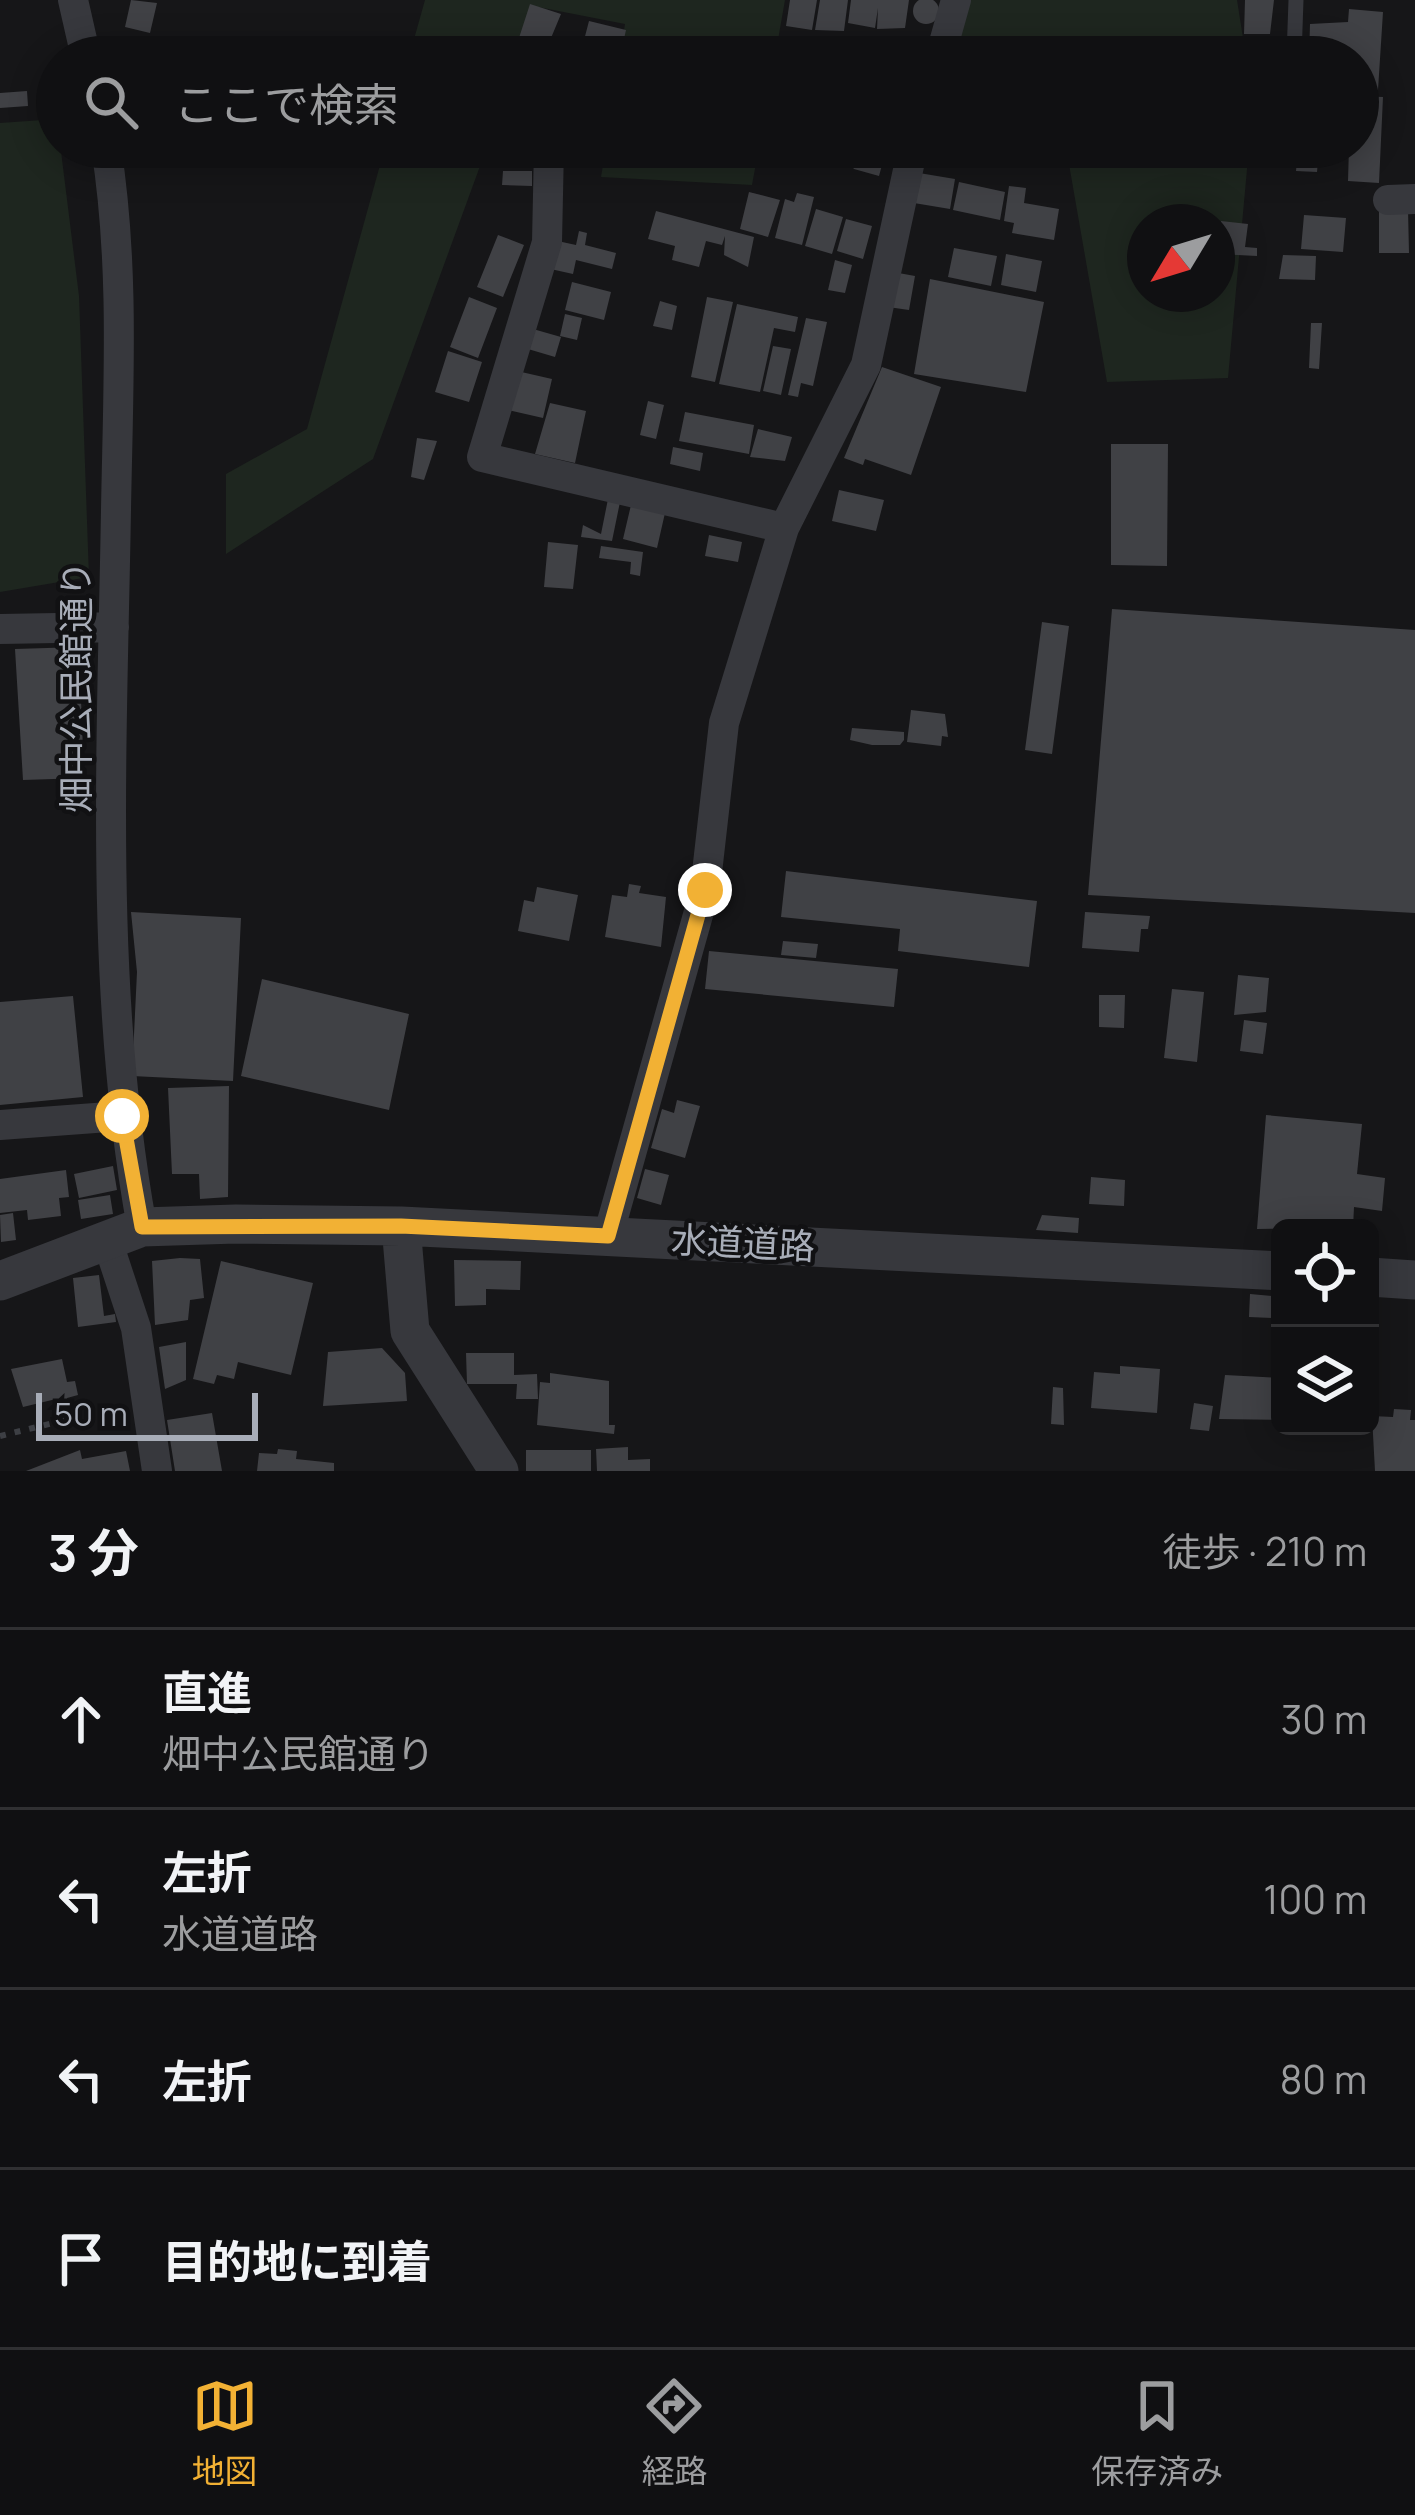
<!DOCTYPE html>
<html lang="ja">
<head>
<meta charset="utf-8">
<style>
	body { margin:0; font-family:Manrope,"Noto Sans JP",sans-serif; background:#1e1e20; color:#f1f3f6 }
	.controls { position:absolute; right:36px; bottom:36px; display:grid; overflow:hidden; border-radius:18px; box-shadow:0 6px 30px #0003 }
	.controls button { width:108px; height:108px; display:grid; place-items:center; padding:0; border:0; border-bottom:3px solid #303032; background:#101012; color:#f1f3f6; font:60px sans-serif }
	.compass { position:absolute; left:1127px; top:204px; width:108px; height:108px; border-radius:50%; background:#101012; box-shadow:0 6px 30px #0003; rotate:232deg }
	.scale { position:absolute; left:36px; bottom:30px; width:222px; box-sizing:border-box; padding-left:12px; border:6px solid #a8adb8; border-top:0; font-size:33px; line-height:42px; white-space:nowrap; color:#a8adb8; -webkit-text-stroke:9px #111113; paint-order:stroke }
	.stop { position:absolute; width:36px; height:36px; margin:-27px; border:9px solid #f2b134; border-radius:50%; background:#fff }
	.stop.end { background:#f2b134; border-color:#fff; box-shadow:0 3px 12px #0008 }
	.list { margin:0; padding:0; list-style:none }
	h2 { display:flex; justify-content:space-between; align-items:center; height:156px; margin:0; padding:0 48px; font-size:51px }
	h2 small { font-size:39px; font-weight:400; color:#9c9d9f }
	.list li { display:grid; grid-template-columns:78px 1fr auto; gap:36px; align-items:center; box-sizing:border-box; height:180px; padding:0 48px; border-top:3px solid #303032 }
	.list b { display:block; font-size:45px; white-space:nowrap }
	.list p { margin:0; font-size:39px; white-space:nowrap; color:#9c9d9f }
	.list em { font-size:39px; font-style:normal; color:#9c9d9f }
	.icon { flex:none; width:66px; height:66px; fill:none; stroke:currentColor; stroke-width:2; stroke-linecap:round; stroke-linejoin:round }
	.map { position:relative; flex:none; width:1415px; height:1471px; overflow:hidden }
	.search { position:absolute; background:#101012; box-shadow:0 6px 30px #0003; left:36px; right:36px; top:36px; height:132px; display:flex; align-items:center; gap:30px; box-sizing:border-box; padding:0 42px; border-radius:66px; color:#9c9d9f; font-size:45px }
	.sheet { height:876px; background:#101012 }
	nav { display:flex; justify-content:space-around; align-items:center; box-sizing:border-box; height:168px; border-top:3px solid #303032; background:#101012; font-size:33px; color:#9c9d9f }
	nav a { display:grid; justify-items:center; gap:6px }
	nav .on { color:#f2b134 }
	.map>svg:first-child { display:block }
	.green { fill:#1e261f; fill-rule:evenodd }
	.building { fill:#404145 }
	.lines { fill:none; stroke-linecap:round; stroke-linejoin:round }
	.path { stroke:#3d3f44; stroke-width:6; stroke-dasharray:6 9; stroke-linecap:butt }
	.service { stroke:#37383d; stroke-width:15 }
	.minor { stroke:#37383d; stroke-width:30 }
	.tertiary { stroke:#37383d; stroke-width:39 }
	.route { stroke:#f2b134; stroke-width:15 }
	.labels { text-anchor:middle; stroke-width:9; stroke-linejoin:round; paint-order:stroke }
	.street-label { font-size:36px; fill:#a8adb8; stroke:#111113 }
</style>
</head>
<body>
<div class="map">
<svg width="1415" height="1471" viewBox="0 0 1415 1471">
	<rect width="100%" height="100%" fill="#161618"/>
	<path class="green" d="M425,0h360l-10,57h-155l5,-33 -87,-17 -19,50h-110z
		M967,0h270l9,57h-295z
		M57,119l22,177 10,281 -89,15v-469z
		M385,147h102l-114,312 -147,95v-80l81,-45z
		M606,147h153l-7,38 -151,-8z
		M1066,147h183l-21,231 -121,4zM1145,222h72v72h-72z"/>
	<path class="building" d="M913 11a13 13 0 1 1 26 0a13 13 0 1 1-26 0Z
		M131,0l26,3 -7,30 -25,-6z
		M790,0h27l-5,30 -26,-4z
		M820,0h28l-4,31 -29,-1z
		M851,0h58l-4,28 -28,1 1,-21 -3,20 -27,-5z
		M1245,0h29l-4,34h-26z
		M530,4l31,10 -15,36 -28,-9z
		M1349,9l34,3 -5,78 -20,-1v-32h-11l1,-9 -3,9h-36l1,-33 38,-2z
		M589,21l37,9 -6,27 -37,-13z
		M27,91l1,15 -28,2v-15z
		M1358,96l25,1 -4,86 -31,-2 1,-34h9z
		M762,147h41l-3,12 -9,-2 -2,8 -30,-8z
		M816,147h33l-5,19 -21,-5 3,-10z
		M854,147h33l-8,29 -25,-7 -4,-5z
		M1298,148l21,1 -2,23 -21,-1z
		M503,171h29v15l-30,-1z
		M907,171l48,8 -5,30 -48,-8z
		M959,182l46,10 -5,28 -47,-10z
		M1009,186l17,2 -2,15 35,6 -5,31 -42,-7 2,-10 -10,-2z
		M749,192l31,8 -12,37 -28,-8z
		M797,193l17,4 -12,48 -27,-7 10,-39 9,3z
		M816,209l27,8 -11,37 -27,-8z
		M1379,209h29l1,44h-30z
		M656,211l98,26 -6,30 -24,-12 1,-19 -3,9 -16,-4 -7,26 -27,-7 3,-14 -27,-7z
		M1304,215l42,3 -3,34 -42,-3z
		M846,219l26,7 -9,33 -26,-8z
		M1221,221l27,3 -3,23 12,1v8l-39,-2z
		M579,231l8,2 -2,12 31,8 -4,16 -36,-9 -3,14 -27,-6 7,-28 23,5z
		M498,235l26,10 -21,52 -26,-10z
		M954,248l43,8 -6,30 -43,-9z
		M1006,254l36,7 -6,31 -35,-7z
		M1283,255l33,1 -1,24 -36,-1z
		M835,260l17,5 -7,28 -17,-3z
		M893,272l22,4 -6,34 -21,-3z
		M930,279l114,23 -18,90 -112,-18z
		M572,282l39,10 -7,28 -39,-10z
		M469,297l28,11 -19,50 -28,-11z
		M707,297l26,5 -18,80 -24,-5z
		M660,301l17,5 -5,24 -19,-4z
		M737,304l61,13 -3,15 -21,-4 -14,64 -41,-8z
		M565,314l17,4 -5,22 -17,-4z
		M806,318l21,4 -14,64 -12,-3 -3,14 -10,-2z
		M1311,323h11l-3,46 -10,-1z
		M533,329l28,8 -6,20 -27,-8z
		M773,346l18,3 -10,46 -18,-4z
		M448,351l34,11 -13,40 -34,-10z
		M882,367l59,20 -30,88 -46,-16 -2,6 -19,-7z
		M517,371l35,8 -9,39 -35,-8z
		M648,401l16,4 -8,34 -16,-4z
		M550,403l36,8 -11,52 -40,-9z
		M685,412l69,13 -5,29 -70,-13z
		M758,429l34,8 -7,24 -35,-4z
		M417,438l20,3 -13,39 -13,-3z
		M1111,444h57l-1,122 -56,-1z
		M673,447l30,6 -3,18 -30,-7z
		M839,490l45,10 -8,31 -44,-10z
		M608,499l12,3 -8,39 -31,-4 2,-12 18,9z
		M631,505l34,8 -8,35 -34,-9z
		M709,535l33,7 -4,20 -33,-6z
		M548,542l30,3 -5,44 -29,-2z
		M601,546l42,6 -3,24 -10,-2 1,-12 -32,-4z
		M1112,609l303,21v283l-327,-18z
		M1042,622l27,4 -17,128 -27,-4z
		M79,647l5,131 -61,2 -8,-131z
		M911,710l34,4 3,23 -6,-1 -1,10 -34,-4z
		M852,728l52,4v8l-4,5h-28l-22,-5z
		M786,871l251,30 -8,66 -131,-16 2,-22 -119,-12z
		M629,884l12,2 -2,7 27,4 -5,50 -56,-10 7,-42 15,2z
		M537,887l41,8 -9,46 -51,-10 6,-31 10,2z
		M131,912l110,6 -8,163 -101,-5 5,-104z
		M1085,912l65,4 -2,13h-7l-2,23 -57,-4z
		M783,941l35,3 -2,14 -35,-3z
		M709,951l189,18 -4,38 -189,-18z
		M1238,975l31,3 -3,34 -32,3z
		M262,979l147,35 -20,96 -148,-34z
		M1172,989l32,3 -7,70 -33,-4z
		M1099,995h26l-1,33 -25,-1z
		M73,996l10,101 -83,8v-103z
		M1244,1020l23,3 -4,31 -23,-3z
		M229,1086l-1,111 -28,2 -1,-25h-27l-4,-86z
		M677,1100l23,6 -15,52 -34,-10 11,-39 12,4z
		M1266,1115l96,9 -5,50 28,4 -3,33 -28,-4 -1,21 -96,1z
		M113,1166l4,24 -38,8 -5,-24z
		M645,1169l24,6 -8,30 -24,-7z
		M66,1170l3,27 -10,1 2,18 -33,4 -1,-10 -27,3v-34z
		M1091,1177l34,3 -1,26 -35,-2z
		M110,1195l3,19 -32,5 -3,-19z
		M13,1213l3,27 -15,2 -1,-27z
		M1042,1215l37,3 -1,15 -42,-3z
		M180,1258l20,1 4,39 -14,2 -2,20 -33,5 -3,-64z
		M454,1260l67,1 -1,29 -34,-1v16l-31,1z
		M221,1261l92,22 -22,92 -53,-13 -4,17 -17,-4 -3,9 -21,-5z
		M99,1275l5,41 11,-2 1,8 -38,5 -5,-49z
		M1250,1294l23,2 -1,22 -23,-1z
		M186,1342v38l-21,9 -6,-42z
		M382,1348l23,25 2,28 -84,5 5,-54z
		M466,1353h48v22l23,-1 1,25h-22l1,-15h-50z
		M62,1359l5,23 8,-1 3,14 -11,3 1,7 -11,2 -1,-8 -33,8 -12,-38z
		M1120,1366l40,3 -3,44 -66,-5 3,-36 26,2z
		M550,1373l59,8v44h6l-1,9 -77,-9 3,-43 10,1z
		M1225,1375l55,3v42l-61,-1z
		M1053,1387l10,1 1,37 -13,-1z
		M1194,1403l19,3 -4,25 -19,-2z
		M1394,1409l17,1 -1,10h5v51h-40l-3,-55 21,1z
		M212,1413l10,58h-47l-8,-51z
		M628,1447v13l22,-1v12h-53l-1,-22z
		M278,1449l19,2 -1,8 38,4v8h-77l2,-18 18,1z
		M80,1450l2,9 44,-8 4,20h-104z
		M526,1450h65v21h-65z"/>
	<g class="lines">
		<path class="path" d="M0,1436l119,-29"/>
		<path class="service" d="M1294,57l2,-57"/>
		<path class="minor" d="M73,0l13,57
			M940,57l16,-57
			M106,147c19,120 12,242 10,363 -4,238 -17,482 26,717
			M549,147l-2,95 -65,215 302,71
			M1388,200l27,-1
			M0,629l114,-2
			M0,1125l122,-9
			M608,1236l97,-346 19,-167 60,-195 82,-163 47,-218
			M107,1240l29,88 21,143"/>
		<path class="tertiary" d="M401,1226l9,105 89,140
			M1370,1277l45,3
			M0,1281l142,-54 94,-3 165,2 879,45"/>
	</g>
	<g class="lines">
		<path class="route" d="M122,1116l20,111 259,-1 207,10 97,-346"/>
	</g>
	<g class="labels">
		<g class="street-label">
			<text transform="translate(76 687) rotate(-90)" y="13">畑中公民館通り</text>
			<text transform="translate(743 1243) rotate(3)" y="13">水道道路</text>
		</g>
	</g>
</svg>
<div class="controls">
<button><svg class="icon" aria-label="locate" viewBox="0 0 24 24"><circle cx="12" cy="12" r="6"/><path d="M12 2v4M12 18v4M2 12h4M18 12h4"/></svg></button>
<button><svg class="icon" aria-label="layers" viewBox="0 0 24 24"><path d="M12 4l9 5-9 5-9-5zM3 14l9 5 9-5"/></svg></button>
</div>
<svg class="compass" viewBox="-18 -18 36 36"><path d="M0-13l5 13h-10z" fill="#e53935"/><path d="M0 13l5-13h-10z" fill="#9c9d9f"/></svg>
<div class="scale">50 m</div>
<div class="stop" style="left:122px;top:1116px"></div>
<div class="stop end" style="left:705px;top:890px"></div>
<div class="search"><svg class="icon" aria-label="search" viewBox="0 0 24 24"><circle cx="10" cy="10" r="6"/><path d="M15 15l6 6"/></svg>ここで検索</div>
</div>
<section class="sheet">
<h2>3 分<small>徒歩 · 210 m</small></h2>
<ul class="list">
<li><svg class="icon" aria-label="ahead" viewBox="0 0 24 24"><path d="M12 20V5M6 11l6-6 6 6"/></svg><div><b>直進</b><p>畑中公民館通り</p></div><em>30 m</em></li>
<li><svg class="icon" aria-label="left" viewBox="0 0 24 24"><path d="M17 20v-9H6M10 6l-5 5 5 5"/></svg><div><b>左折</b><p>水道道路</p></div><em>100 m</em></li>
<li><svg class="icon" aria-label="left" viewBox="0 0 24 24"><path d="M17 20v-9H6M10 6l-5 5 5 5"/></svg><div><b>左折</b></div><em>80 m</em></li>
<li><svg class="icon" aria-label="arrive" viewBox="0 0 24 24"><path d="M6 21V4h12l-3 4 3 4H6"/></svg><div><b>目的地に到着</b></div></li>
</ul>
</section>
<nav>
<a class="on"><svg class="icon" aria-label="map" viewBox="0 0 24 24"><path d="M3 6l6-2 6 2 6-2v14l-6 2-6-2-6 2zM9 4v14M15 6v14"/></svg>地図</a>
<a><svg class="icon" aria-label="directions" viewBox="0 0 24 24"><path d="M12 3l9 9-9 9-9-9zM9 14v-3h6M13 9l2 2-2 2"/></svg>経路</a>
<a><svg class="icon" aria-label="saved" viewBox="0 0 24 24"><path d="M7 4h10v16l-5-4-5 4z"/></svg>保存済み</a>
</nav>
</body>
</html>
